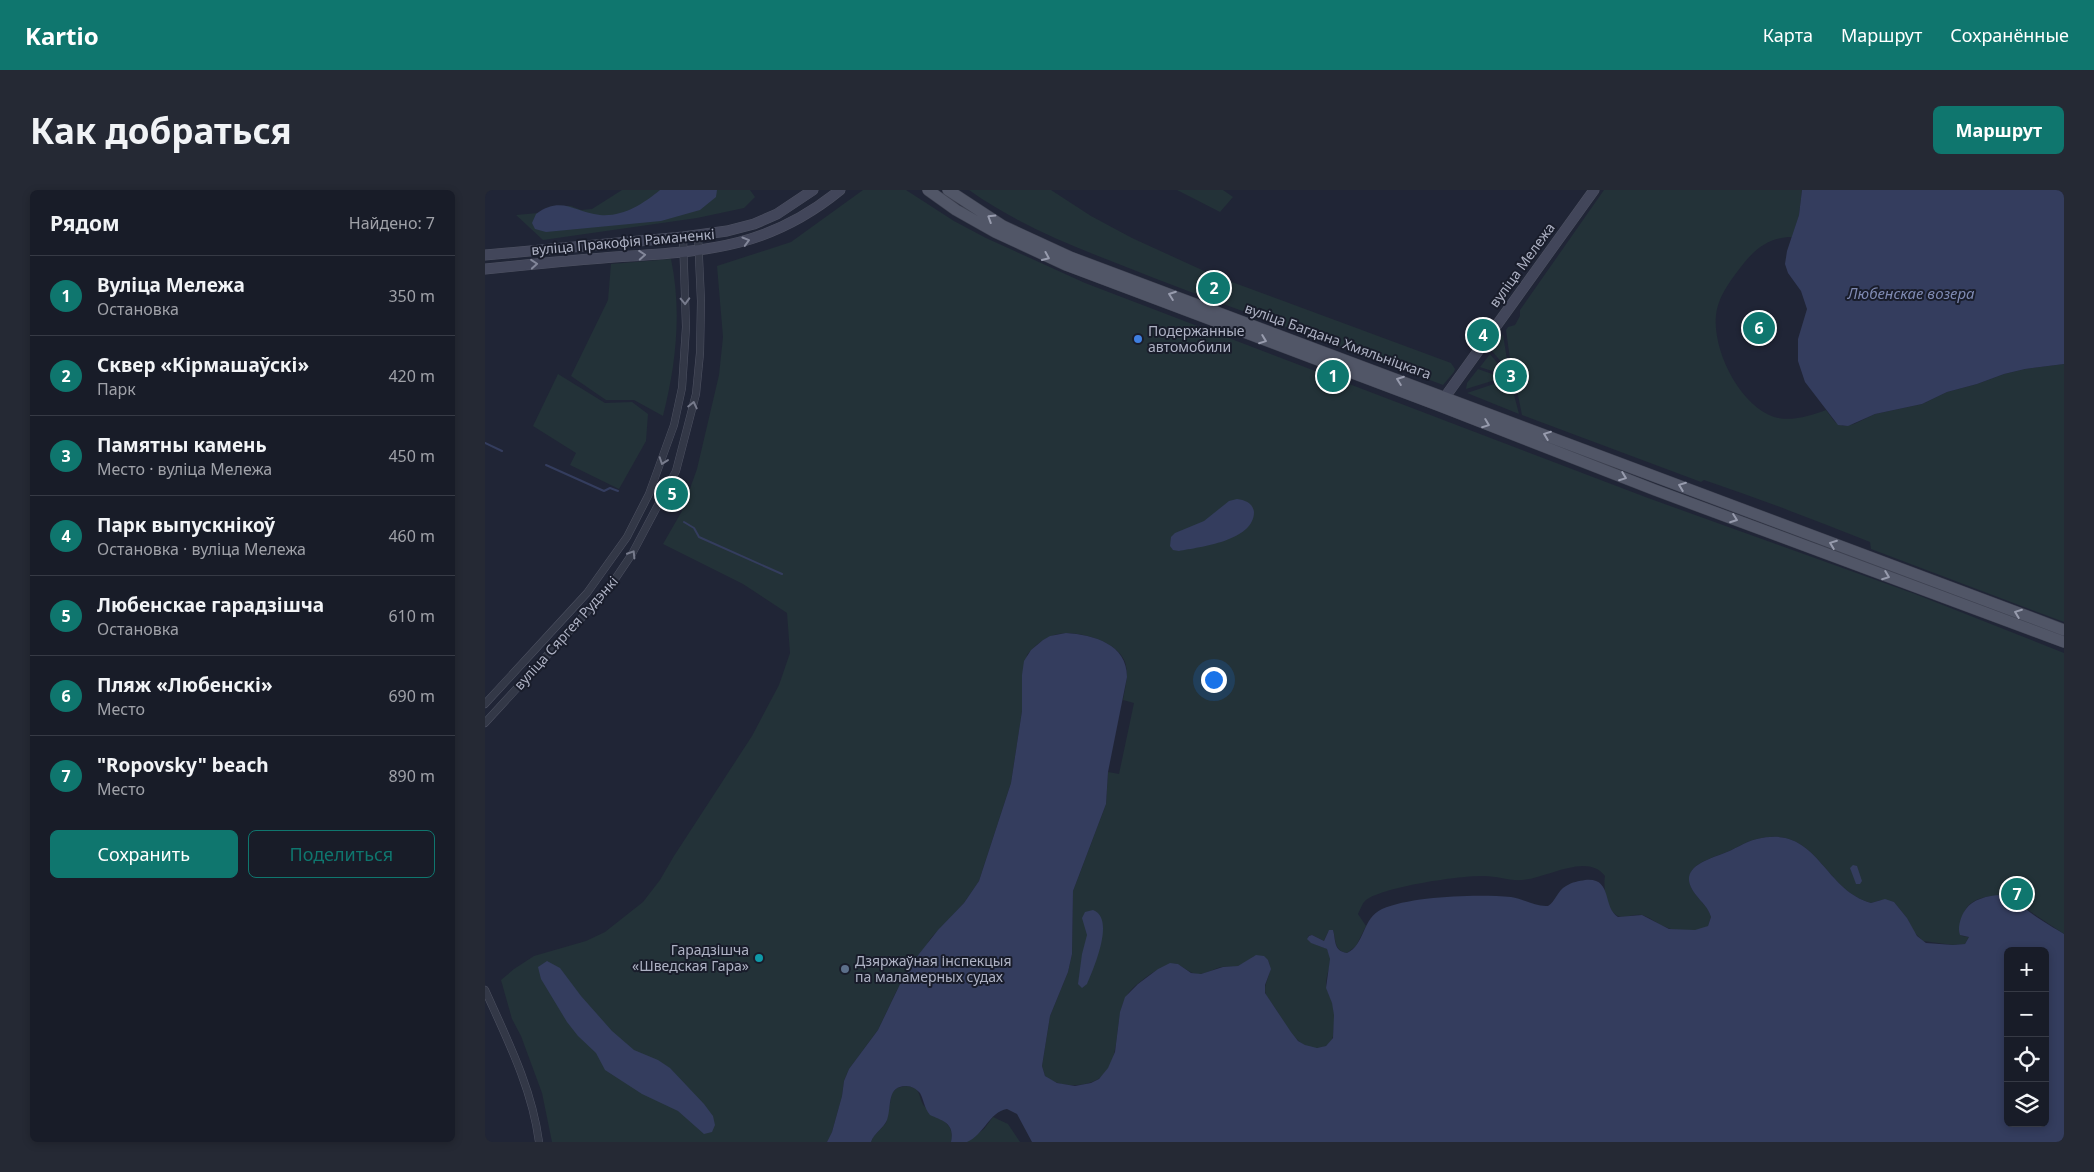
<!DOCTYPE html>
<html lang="ru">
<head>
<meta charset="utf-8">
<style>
	body { margin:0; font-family:"Noto Sans",sans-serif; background:#252934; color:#f1f3f6 }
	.controls { position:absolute; right:15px; bottom:15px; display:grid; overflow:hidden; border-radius:8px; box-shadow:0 2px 8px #0003 }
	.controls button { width:45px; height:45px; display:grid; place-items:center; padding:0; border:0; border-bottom:1px solid #363a45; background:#181c28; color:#f1f3f6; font:25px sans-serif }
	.you { position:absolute; left:728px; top:489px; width:18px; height:18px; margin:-12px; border:4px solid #fff; border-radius:50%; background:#1a73e8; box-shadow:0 0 0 8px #1a73e833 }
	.badge { display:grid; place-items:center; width:32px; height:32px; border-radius:50%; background:#0f766e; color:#fff; font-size:16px; font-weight:700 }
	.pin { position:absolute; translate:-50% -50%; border:2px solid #fff; box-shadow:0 1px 5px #0006 }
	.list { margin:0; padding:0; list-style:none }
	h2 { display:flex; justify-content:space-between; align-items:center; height:65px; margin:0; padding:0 20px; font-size:21px }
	h2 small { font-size:16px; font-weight:400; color:#9fa1a8 }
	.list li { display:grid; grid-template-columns:32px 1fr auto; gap:15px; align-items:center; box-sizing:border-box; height:80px; padding:0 20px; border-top:1px solid #363a45 }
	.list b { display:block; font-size:19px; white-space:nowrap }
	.list p { margin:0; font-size:16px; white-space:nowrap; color:#9fa1a8 }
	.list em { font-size:16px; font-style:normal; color:#9fa1a8 }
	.actions { display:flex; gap:10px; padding:15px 20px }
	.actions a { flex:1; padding:11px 0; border:1px solid #0f766e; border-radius:8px; text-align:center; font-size:18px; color:#0f766e }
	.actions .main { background:#0f766e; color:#fff }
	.icon { flex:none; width:28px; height:28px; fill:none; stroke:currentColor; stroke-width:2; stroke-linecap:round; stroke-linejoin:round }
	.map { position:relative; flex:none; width:1579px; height:952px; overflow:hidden; border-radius:8px }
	header { display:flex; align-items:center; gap:30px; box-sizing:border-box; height:70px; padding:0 25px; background:#0f766e; color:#fff }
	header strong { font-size:24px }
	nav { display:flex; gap:28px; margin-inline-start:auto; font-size:18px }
	.intro { display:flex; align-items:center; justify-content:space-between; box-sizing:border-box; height:120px; padding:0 30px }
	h1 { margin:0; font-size:35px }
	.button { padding:12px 22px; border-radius:8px; background:#0f766e; color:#fff; font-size:18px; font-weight:700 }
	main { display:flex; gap:30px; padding:0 30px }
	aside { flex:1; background:#181c28; border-radius:8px; box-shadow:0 2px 8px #0003 }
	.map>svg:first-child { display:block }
	.green { fill:#233238 }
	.water { fill:#343d5e; fill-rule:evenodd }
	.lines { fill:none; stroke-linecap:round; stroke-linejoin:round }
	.stream { stroke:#343d5e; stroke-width:2 }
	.street-casing { stroke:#4e5262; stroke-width:8 }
	.secondary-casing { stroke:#4e5262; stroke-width:11 }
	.primary-casing { stroke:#3d4150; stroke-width:12 }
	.street { stroke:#333847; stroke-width:7 }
	.secondary { stroke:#42465a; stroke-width:10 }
	.primary { stroke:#515667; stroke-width:11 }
	.oneway { stroke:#979bad }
	.oneway2 { stroke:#83879a }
	.oneway3 { stroke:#777b8c }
	.shop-dot { fill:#3f7fe0; stroke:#191d2b; stroke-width:2 }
	.culture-dot { fill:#0f9aa8; stroke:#191d2b; stroke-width:2 }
	.service-dot { fill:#5c6f8a; stroke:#191d2b; stroke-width:2 }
	.labels { text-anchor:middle; stroke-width:4; stroke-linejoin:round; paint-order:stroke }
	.street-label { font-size:14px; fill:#aeb2c4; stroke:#191d2b }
	.poi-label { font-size:14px; fill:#aeb2c4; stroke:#191d2b; text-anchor:start }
	.water-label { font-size:15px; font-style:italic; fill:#7e89b1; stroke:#191d2b }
</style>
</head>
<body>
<header>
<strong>Kartio</strong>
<nav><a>Карта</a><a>Маршрут</a><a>Сохранённые</a></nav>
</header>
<div class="intro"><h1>Как добраться</h1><a class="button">Маршрут</a></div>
<main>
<aside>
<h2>Рядом<small>Найдено: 7</small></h2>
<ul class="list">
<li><span class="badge">1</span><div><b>Вуліца Мележа</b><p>Остановка</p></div><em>350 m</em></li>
<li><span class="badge">2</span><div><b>Сквер «Кірмашаўскі»</b><p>Парк</p></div><em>420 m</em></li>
<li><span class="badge">3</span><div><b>Памятны камень</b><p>Место · вуліца Мележа</p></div><em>450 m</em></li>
<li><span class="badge">4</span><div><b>Парк выпускнікоў</b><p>Остановка · вуліца Мележа</p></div><em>460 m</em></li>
<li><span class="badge">5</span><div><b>Любенскае гарадзішча</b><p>Остановка</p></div><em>610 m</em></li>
<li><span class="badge">6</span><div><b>Пляж «Любенскі»</b><p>Место</p></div><em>690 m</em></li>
<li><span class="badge">7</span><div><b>&quot;Ropovsky&quot; beach</b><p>Место</p></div><em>890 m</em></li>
</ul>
<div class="actions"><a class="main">Сохранить</a><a>Поделиться</a></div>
</aside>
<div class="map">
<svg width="1579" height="952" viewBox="0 0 1579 952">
	<rect width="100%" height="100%" fill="#202536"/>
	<path class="green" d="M137,0h128l5,7 -11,11 -47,10 -154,22 -27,-25 22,-2 16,-7h17l10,4 11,-1z
		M378,0h43l48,31 32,17 99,45 563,215 267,96 149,59v281l-39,-26c-12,-15 -43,-16 -57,-2 -6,7 -7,17 -9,26l3,4 7,1 -4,7 -12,1 -30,-4 -9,-9 -7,-14 -13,-16 -13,-2 -10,3c-49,-14 -53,-79 -114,-64 -13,3 -23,11 -35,15 -20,7 -45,16 -26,41 6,8 12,12 15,22l-3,9c-11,7 -33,6 -45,0 -7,-3 -13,-9 -21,-11 -8,-2 -19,5 -26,0 -10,-7 -13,-29 -11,-39 -18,-24 -57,2 -83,4 -13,1 -25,-4 -38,-4 -21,-1 -104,11 -119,25 -3,3 -5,9 -7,13l8,12 -10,20 -9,7c-13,-2 -11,-13 -14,-23l-5,2 -4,9 -12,-6 -4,1 2,6 17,7c7,11 0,22 -1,34 0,7 5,15 7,22 2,9 1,21 0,31 -1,5 -4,9 -10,11 -22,6 -33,-16 -43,-31 -4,-7 -9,-13 -13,-19 -7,-13 8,-22 1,-37l-14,-4c-5,4 -11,8 -16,10 -5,2 -11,0 -16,1 -8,1 -16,8 -25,7 -8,-1 -13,-7 -20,-10 -12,-3 -37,17 -45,25 -27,26 2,93 -55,96 -11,1 -24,-2 -32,-9l-3,-10 8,-50 18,-44 4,-18 1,-63 33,-87 2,-32 11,2 15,-71 -11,-3c2,-12 6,-26 2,-38 -7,-21 -48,-32 -67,-28 -13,3 -23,11 -31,21l-5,56 -11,72 -32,98 -15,22 -33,35 -34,52 -19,40 -29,39 -5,12 -2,15 -10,36 -5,10h-275l-10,-49 -21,-57 -9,-17 -11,-39 13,-11 20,-13 52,-15 19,-9 38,-30 17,-22 14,-24 78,-120 27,-51 11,-32 -3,-40 -44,-29 -80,-40 19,-33 15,-42 22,-94 4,-38 -6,-71 74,-24z
		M484,0h82l40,26 41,22 81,37 238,88 4,6 -1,3 -11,13c-96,-37 -193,-70 -289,-107 -63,-25 -129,-48 -185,-88z
		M692,0h46l10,7 -13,15z
		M1119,0h198l-3,25 -7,22c-21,0 -35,10 -48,26 -11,14 -23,29 -27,46 -8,35 21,96 57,108 17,5 36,-1 52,-7l9,12 8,4 11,-2 21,-10 47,-10 25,-12 30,-8 27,-10 21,-5 39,-5v258l-193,-73 -1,-7c-55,-22 -110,-43 -166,-62l-3,2 -179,-67 -5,-25 9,-7 2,-9 -7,-12 -11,-3 -4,-29 2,-3 7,-2 5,-9v-6z
		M186,69c11,52 5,106 -8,157l-29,-16h-28l-35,-24 37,-76 3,-36z
		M1018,144l4,26 -5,3 -10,-12z
		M1005,164l9,11 -4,7 -15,-5z
		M993,179l17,6v5l-29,9 1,-6z
		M73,184l47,29 27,-1 16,12 -2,27 -27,48 -49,-24 6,-12 -43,-27z
		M1012,193l6,6 10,2 6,23 -52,-21z
		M420,896c18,1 12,11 20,21 11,12 31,14 26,35h-80l2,-5 13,-14 6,-30 5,-5z
		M508,927l15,7 12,18h-54l18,-13z"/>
	<path class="water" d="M175,0h57l-1,7 -16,13 -39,11 -115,11 -11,-3 -3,-6 4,-9c26,-19 39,-1 64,1 23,2 43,-11 60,-25z
		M1317,0h262v174l-39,5 -21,5 -27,10 -30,8 -25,12 -47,10 -27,12 -10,-1 -33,-43 -7,-21v-22l9,-30 -6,-18 -13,-18 -3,-9 2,-13 12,-36z
		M752,309c8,1 16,4 17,13 0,29 -54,35 -75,39l-6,-1 -3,-4 1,-9 4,-4 29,-12 25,-20z
		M581,443c28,2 61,11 61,44l-19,95 -2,32 -33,87 -1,63 -4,18 -18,44 -8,50 3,10 12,7 18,3 16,-3 8,-4 9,-11 7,-16 5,-40 5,-15 13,-13 20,-15 12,-6 8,1 13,9 10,1 22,-7 15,-1 18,-11 8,1 4,4 3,9 -6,16v8l26,39 7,9 7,4 12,3 9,-2 7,-8 1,-23 -2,-12 -6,-15 4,-29 -3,-10 -16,-6 -4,-4 2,-3 3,-1 12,6 5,-11h4c3,10 0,21 14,23 18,-8 15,-35 35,-44 30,-13 96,-15 129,-12 13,2 25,10 37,9 8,-5 9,-15 18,-20 6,-4 13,-5 19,-6 28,-3 17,27 33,37l24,-2 27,14 26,1 13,-4 3,-9c-3,-10 -9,-14 -15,-22 -20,-25 7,-34 26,-41 12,-4 22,-12 35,-15 61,-15 65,50 114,64l14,-4 9,3 13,16 10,18 9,7 27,2 12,-1 4,-7 -9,-2c-3,-7 1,-20 6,-26 8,-12 34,-17 48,-12 5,2 7,7 11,11 8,8 29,20 39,26v208h-1032l-15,-28 -10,-5c-18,3 -23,26 -40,33 -4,0 -11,0 -16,0 4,-19 -8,-21 -21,-27 -6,-7 -6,-15 -10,-22 -4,-4 -8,-7 -14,-7 -20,0 -14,21 -19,34 -4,9 -13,13 -16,22h-44l5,-10 10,-36 2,-15 5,-12 29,-39 24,-50 17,-26 19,-24 26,-27 15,-22 32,-98 11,-72v-36l2,-14 7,-11 12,-10 7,-4zM1523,761h37v172h-37z
		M1368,675l4,1 5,15 -2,3h-4l-6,-16z
		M608,720c23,8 0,60 -6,74l-5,4 -4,-4 4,-30 5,-19 -5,-17 3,-6z
		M62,771l13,7 21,28 31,35 22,19 24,10 12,8 34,36 9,12 2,9 -3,7 -8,2 -26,-23 -36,-17 -37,-24 -9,-17 -18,-17 -11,-14 -26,-43 -3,-12z"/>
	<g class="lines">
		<path class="stream" d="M0,253l17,8
			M61,275l58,26 6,-3 8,3
			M199,332l10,6 5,9 83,37"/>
		<g class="street-casing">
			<path id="street" d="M0,514l102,-111 40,-56 22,-43 25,-69 8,-37 4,-61 -3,-90
				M0,533l124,-135 23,-34 44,-83 20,-77 4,-41 1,-52 -3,-65
				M0,800c22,49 47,98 54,152"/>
		</g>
		<g class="secondary-casing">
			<path id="secondary" d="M0,65l198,-18 44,-6 27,-7 23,-10 36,-24
				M0,79c39,-4 79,-8 118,-11 93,-7 160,-5 237,-68
				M960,207l149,-207"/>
		</g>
		<g class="primary-casing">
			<path id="primary" d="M443,0l28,20 39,22 71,33 374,141 215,84 409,152
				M463,0l55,36 67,31 994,373"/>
		</g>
		<use href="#street" class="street"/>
		<use href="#secondary" class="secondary"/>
		<use href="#primary" class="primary"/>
	</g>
	<defs><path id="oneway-chevron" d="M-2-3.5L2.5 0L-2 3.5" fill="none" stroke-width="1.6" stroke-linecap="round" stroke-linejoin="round" transform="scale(1.25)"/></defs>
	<g class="oneway">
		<use href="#oneway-chevron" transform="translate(506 28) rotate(-148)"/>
		<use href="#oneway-chevron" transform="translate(561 67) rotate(24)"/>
		<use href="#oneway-chevron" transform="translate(687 105) rotate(-160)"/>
		<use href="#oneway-chevron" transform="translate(778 150) rotate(21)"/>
		<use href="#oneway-chevron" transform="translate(915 190) rotate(-160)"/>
		<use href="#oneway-chevron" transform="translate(1001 234) rotate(21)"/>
		<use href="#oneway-chevron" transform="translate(1062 245) rotate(-159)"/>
		<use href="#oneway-chevron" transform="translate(1138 287) rotate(21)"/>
		<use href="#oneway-chevron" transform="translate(1197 296) rotate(-159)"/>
		<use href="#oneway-chevron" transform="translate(1249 329) rotate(20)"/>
		<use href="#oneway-chevron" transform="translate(1348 354) rotate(-159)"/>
		<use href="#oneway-chevron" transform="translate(1401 386) rotate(21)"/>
		<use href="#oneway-chevron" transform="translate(1533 423) rotate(-159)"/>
	</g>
	<g class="oneway2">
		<use href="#oneway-chevron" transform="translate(261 51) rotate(-16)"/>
		<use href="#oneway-chevron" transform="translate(157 65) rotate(-4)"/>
		<use href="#oneway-chevron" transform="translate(49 74) rotate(-5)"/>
	</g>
	<g class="oneway3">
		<use href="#oneway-chevron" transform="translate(200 111) rotate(88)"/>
		<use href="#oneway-chevron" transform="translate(208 215) rotate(-77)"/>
		<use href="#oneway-chevron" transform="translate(178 271) rotate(109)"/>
		<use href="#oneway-chevron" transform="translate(147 364) rotate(-58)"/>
	</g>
	<circle class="shop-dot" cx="653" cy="149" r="5"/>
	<circle class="culture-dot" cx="274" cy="768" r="5"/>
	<circle class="service-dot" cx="360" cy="779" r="5"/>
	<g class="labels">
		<g class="street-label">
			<text transform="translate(138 52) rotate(-5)" y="5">вуліца Пракофія Раманенкі</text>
			<text transform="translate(1037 75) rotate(-54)" y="5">вуліца Мележа</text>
			<text transform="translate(853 151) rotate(20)" y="5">вуліца Багдана Хмяльніцкага</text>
			<text transform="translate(81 443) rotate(-48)" y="5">вуліца Сяргея Рудэнкі</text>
		</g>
		<g class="poi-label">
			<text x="663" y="146">Подержанные<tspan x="663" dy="16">автомобили</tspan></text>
			<text x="264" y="765" text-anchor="end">Гарадзішча<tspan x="264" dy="16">«Шведская Гара»</tspan></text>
			<text x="370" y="776">Дзяржаўная інспекцыя<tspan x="370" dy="16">па маламерных судах</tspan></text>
		</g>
		<g class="water-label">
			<text x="1426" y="109">Любенскае возера</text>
		</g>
	</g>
</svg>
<div class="controls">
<button>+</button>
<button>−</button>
<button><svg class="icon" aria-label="locate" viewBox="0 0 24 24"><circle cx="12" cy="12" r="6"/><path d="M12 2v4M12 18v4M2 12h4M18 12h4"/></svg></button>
<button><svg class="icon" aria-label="layers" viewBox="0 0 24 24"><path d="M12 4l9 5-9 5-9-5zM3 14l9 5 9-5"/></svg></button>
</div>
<div class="you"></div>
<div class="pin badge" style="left:848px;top:186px">1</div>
<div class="pin badge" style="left:729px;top:98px">2</div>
<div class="pin badge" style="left:1026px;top:186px">3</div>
<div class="pin badge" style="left:998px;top:145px">4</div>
<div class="pin badge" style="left:187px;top:304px">5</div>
<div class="pin badge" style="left:1274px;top:138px">6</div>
<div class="pin badge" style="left:1532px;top:704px">7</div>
</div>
</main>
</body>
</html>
